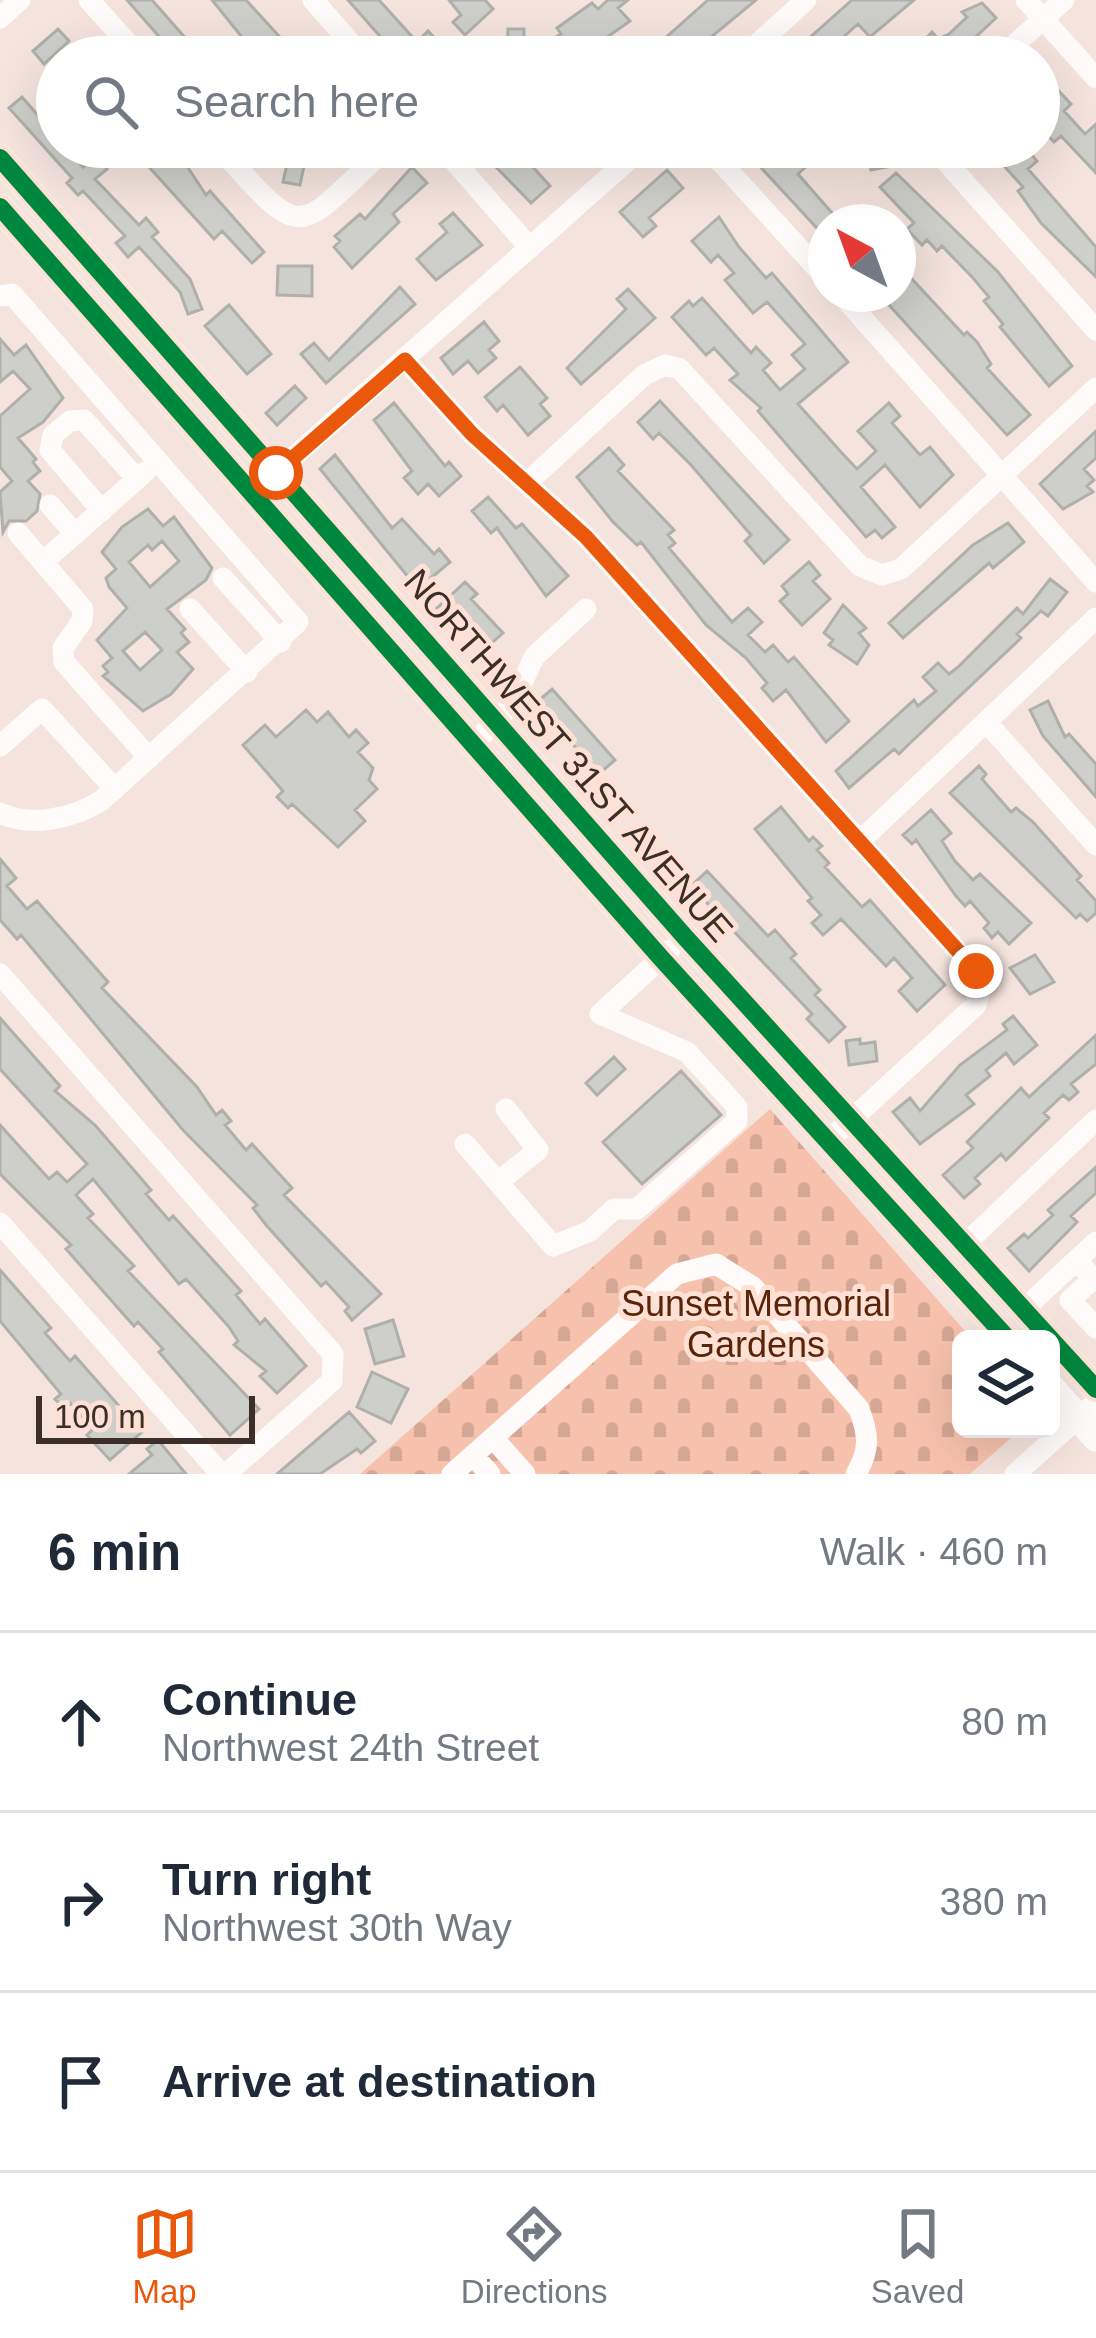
<!DOCTYPE html>
<html lang="en">
<head>
<meta charset="utf-8">
<style>
	body { margin:0; font-family:Arial,sans-serif; background:#f2f2f3; color:#1f2937 }
	.controls { position:absolute; right:36px; bottom:36px; display:grid; overflow:hidden; border-radius:18px; box-shadow:0 12px 48px #0002 }
	.controls button { width:108px; height:108px; display:grid; place-items:center; padding:0; border:0; border-bottom:3px solid #e0e1e3; background:#fff; color:#1f2937; font:60px sans-serif }
	.compass { position:absolute; left:808px; top:204px; width:108px; height:108px; border-radius:50%; background:#fff; box-shadow:0 12px 48px #0002; rotate:319deg }
	.scale { position:absolute; left:36px; bottom:30px; width:219px; box-sizing:border-box; padding-left:12px; border:6px solid #3c2e28; border-top:0; font-size:33px; line-height:42px; white-space:nowrap; color:#3c2e28; -webkit-text-stroke:9px #ffe0d4; paint-order:stroke }
	.stop { position:absolute; width:36px; height:36px; margin:-27px; border:9px solid #ea580c; border-radius:50%; background:#fff }
	.stop.end { background:#ea580c; border-color:#fff; box-shadow:0 3px 12px #0008 }
	.list { margin:0; padding:0; list-style:none }
	h2 { display:flex; justify-content:space-between; align-items:center; height:156px; margin:0; padding:0 48px; font-size:51px }
	h2 small { font-size:39px; font-weight:400; color:#747a83 }
	.list li { display:grid; grid-template-columns:78px 1fr auto; gap:36px; align-items:center; box-sizing:border-box; height:180px; padding:0 48px; border-top:3px solid #e0e1e3 }
	.list b { display:block; font-size:45px; white-space:nowrap }
	.list p { margin:0; font-size:39px; white-space:nowrap; color:#747a83 }
	.list em { font-size:39px; font-style:normal; color:#747a83 }
	.icon { flex:none; width:66px; height:66px; fill:none; stroke:currentColor; stroke-width:2; stroke-linecap:round; stroke-linejoin:round }
	.map { position:relative; flex:none; width:1096px; height:1474px; overflow:hidden }
	.search { position:absolute; background:#fff; box-shadow:0 12px 48px #0002; left:36px; right:36px; top:36px; height:132px; display:flex; align-items:center; gap:30px; box-sizing:border-box; padding:0 42px; border-radius:66px; color:#747a83; font-size:45px }
	.sheet { height:696px; background:#fff }
	nav { display:flex; justify-content:space-around; align-items:center; box-sizing:border-box; height:168px; border-top:3px solid #e0e1e3; background:#fff; font-size:33px; color:#747a83 }
	nav a { display:grid; justify-items:center; gap:6px }
	nav .on { color:#ea580c }
	.map>svg:first-child { display:block }
	.cemetery { fill:url(#cemetery-stones) }
	.building { fill:#cecfcb; stroke:#afafab; stroke-width:3; fill-rule:evenodd }
	.lines { fill:none; stroke-linecap:round; stroke-linejoin:round }
	.minor { stroke:#fefbfa; stroke-width:21 }
	.major { stroke:#fefbfa; stroke-width:27 }
	.cycleway-casing { stroke:#ffe0d4; stroke-width:26 }
	.cycleway { stroke:#00873e; stroke-width:18 }
	.route { stroke:#ea580c; stroke-width:15 }
	.labels { text-anchor:middle; stroke-width:10; stroke-linejoin:round; paint-order:stroke }
	.street-label { font-size:36px; fill:#3c2e28; stroke:#ffe0d4 }
	.park-label { font-size:36px; fill:#5a240b; stroke:#ffe0d4 }
</style>
</head>
<body>
<div class="map">
<svg width="1096" height="1474" viewBox="0 0 1096 1474">
	<defs>
		<pattern id="cemetery-stones" width="16" height="16" patternUnits="userSpaceOnUse" patternTransform="scale(3)"><rect width="16" height="16" fill="#f7c2ad"/><path d="M2 7V4a2 2 0 0 1 4 0v3zM10 15v-3a2 2 0 0 1 4 0v3z" fill="#d5a795"/></pattern>
	</defs>
	<rect width="100%" height="100%" fill="#f5e4de"/>
	<path class="cemetery" d="M770,1109l202,230h-11v90h60l-51,45h-610z"/>
	<path class="building" d="M127,0h25l50,57h-25z
		M212,0h34l52,57h-27l-10,-11 -7,6z
		M348,0h31l38,42 11,-11 24,26h-44l-10,-11 -5,5z
		M449,0h36l8,9 -28,26 -12,-13 8,-7z
		M608,0h20l-10,8 12,13 -51,36h-22l-10,-15 14,-8 -4,-6 35,-25 6,6z
		M708,0h48l-69,57h-43z
		M852,0h62l-44,37 -12,-13 -37,33h-33z
		M982,3l14,15 -42,39h-45l23,-25 6,7 11,-5 18,-17 -5,-5z
		M58,29l11,12 -25,23 -11,-13z
		M508,29h16v28h-17z
		M1039,70l32,34 -7,7 21,23 11,-10v49l-35,-37 -7,6 -15,-16 9,-16 -9,-10z
		M22,97l35,40v10h8l18,20 12,-11 12,13 -12,10 44,46 7,-7 12,14 -6,5 38,42 12,30 -14,5 -8,-22 -41,-45 -11,10 -12,-14 9,-7 -42,-45 -5,4 -11,-12 5,-5 -63,-70z
		M131,147h36l14,10 25,38 4,-4 54,61 -12,11 -30,-32 -8,8z
		M291,147h17l-8,38 -17,-3z
		M491,147h40l-9,8 28,31 -19,17 -39,-40 8,-6z
		M742,147h58l13,13 -15,14 42,48h-14v16z
		M867,147h22l3,19 -21,4z
		M987,147h27l5,5 6,-5 12,14 -9,8 68,78v30l-55,-54 -23,-32 5,-4z
		M412,167l15,16 -34,31 6,8 -47,46 -18,-21 6,-6 -5,-5 25,-22 5,5z
		M667,170l16,18 -34,30 7,8 -13,11 -23,-25z
		M896,173l102,99 74,94 -23,20 -49,-59 3,-3 -19,-23 5,-4 -16,-19 -31,-32 -5,5 -10,-11 -5,5 -15,-16 7,-6 -34,-36z
		M453,213l29,32 -46,35 -19,-21 30,-27 -7,-8z
		M719,217l20,30 27,31 6,-5 76,89 -50,42 43,48 16,17 19,-18 -18,-20 31,-28 11,13 -8,7 28,32 10,-8 23,28 -33,32 -35,-42 -24,22 34,40 -13,11 -7,-8 -9,7 -108,-126 3,-3 -31,-28 8,-6 -24,-26 -8,7 -34,-38 17,-16 4,5 9,-8 49,55 5,-6 15,16 -8,7 17,20 25,-21 -13,-14 13,-11 -38,-42 -14,11 -28,-33 9,-7 -16,-18 -7,7 -19,-21z
		M898,264l66,71 3,-3 10,10 14,22 -4,4 43,47 -23,20 -128,-141h19z
		M278,266h34v30l-35,-1z
		M400,287l15,17 -89,79 -25,-29 13,-11 15,17z
		M628,289l27,29 -74,66 -14,-16 59,-59 -9,-10z
		M229,305l42,49 -24,20 -42,-48z
		M484,322l15,19 -10,9 7,8 -18,15 -10,-12 -15,13 -12,-16z
		M0,339l14,16 12,-10 37,53 -20,24 -25,16 18,21 -3,3 7,9 -12,10 12,13 -3,17 -11,10h-17l-6,11 -3,-40 12,-11 -12,-14v-51l30,-27 -17,-18 -13,11z
		M520,367l27,31 -7,6 10,12 -22,19 -25,-30 -6,6 -12,-14z
		M295,386l11,12 -29,27 -11,-12z
		M660,401l129,139 -25,23 -19,-22 6,-6 -60,-70 -32,-32 -6,6 -15,-17z
		M394,403l51,63 4,-4 12,14 -22,20 -11,-12 -10,10 -14,-16 8,-7 -38,-51z
		M1096,431v27l-12,11 10,11 -7,6 6,6 -30,17 -23,-25z
		M609,448l15,17 -6,6 56,59 -6,5 7,8 -6,5 63,74 16,-14 14,14 -14,13 17,17 8,-7 15,17 6,-5 55,64 -23,21 -40,-52 -13,11 -11,-13 5,-5 -21,-25 -40,-33 -65,-83 -4,3 -24,-23 -36,-45z
		M335,455l57,73 10,-9 32,35 5,-5 11,13 -32,27 -98,-120z
		M488,497l28,31 6,-4 46,52 -22,20 -49,-68 -6,5 -19,-22z
		M148,509l15,17 11,-9 38,51 -6,12 -39,29 18,20 -4,4 8,9 -12,10 16,17 -22,25 -28,17 -40,-35 5,-4 -5,-6 9,-8 -15,-18 30,-32 -18,-21 -3,-9 10,-9 -14,-17 20,-25zM162,541l17,20 -29,26 -21,-25 19,-17 4,5zM145,632l17,18 -22,20 -17,-19z
		M1008,523l16,19 -31,26 -4,-5 -86,75 -14,-15 84,-78z
		M809,562l11,13 -7,6 17,18 -28,26 -22,-24 8,-7 -6,-8z
		M1050,579l17,13 -19,24 -7,-5 -24,23 4,4 -113,107 -9,9 -5,-5 -45,39 -13,-17 78,-71 4,6 18,-15 -13,-14 15,-14 11,11 9,-7 59,-59 6,6z
		M465,582l12,12 -6,5 32,34 -18,16 -31,-34 -6,5 -11,-12z
		M843,605l23,23 -7,5 10,12 -12,19 -28,-19 4,-5 -9,-7z
		M552,689l63,71 -16,14 -63,-71z
		M1048,701l17,36 4,-3 27,30v33l-53,-61 -13,-26z
		M306,710l11,12 11,-10 21,25 7,-7 12,13 -10,9 15,16 -4,12 8,9 -22,21 10,11 -27,26 -46,-43 -4,4 -11,-11 6,-6 -40,-46 22,-20 11,12z
		M979,766l7,8 -4,5 29,33 5,-4 17,14 48,54 -4,4 19,21v12l-9,8 -7,-7 -4,4 -126,-125z
		M781,807l28,34 4,-4 9,9 -5,4 12,13 -4,4 37,40 8,-7 75,85 -28,26 -18,-20 13,-13 -18,-20 -8,8 -45,-47 -18,16 -11,-12 9,-8 -13,-14 4,-3 -57,-69z
		M931,810l20,23 -9,8 13,20 18,19 7,-6 51,49 -22,21 -11,-12 -6,6 -8,-10 5,-5 -19,-22 -5,5 -9,-10 -40,-56 -4,4 -9,-9z
		M0,859l16,19 -9,8 20,23 10,-8 71,81 -6,6 95,99 19,28 6,-5 9,11 -6,4 21,25 6,-6 40,44 -8,7 97,99 -29,26 -7,-9 4,-4 -23,-25 -5,4 -55,-61 -13,-17 4,-3 -74,-75 -162,-195 -4,4 -17,-19z
		M707,871l61,65 7,-6 21,24 -5,4 29,32 -5,5 30,32 -16,15 -22,-23 5,-5 -121,-128z
		M1035,955l19,27 -24,12 -20,-26z
		M1013,1016l24,29 -23,19 -8,-11 -20,17 4,6 -24,19 8,9 -54,40 -27,-32 17,-14 10,13 40,-46 47,-35 -4,-6z
		M0,1018l60,68 -5,5 40,34 56,65 -5,4 23,26 4,-4 68,75 -5,4 24,29 5,-5 41,47 -29,27 -17,-17 6,-5 -32,-26 4,-4 -9,-14 -43,-48 -7,5 -86,-105 -17,16 17,19 -5,4 46,48 -6,5 131,138 -29,26 -71,-83 4,-3 -25,-27 -4,4 -9,-10 -59,-67 5,-4 -71,-71v-49l49,54 8,-7 10,10 20,-18 -87,-95z
		M1096,1035v29l-25,20 7,8 -9,8 -6,-5 -19,18 5,5 -43,42 -5,-6 -26,24 5,6 -16,14 -21,-23 30,-27 -6,-6 54,-54 8,9z
		M860,1039v5l15,-2 2,19 -28,4 -3,-24z
		M614,1057l11,12 -28,26 -11,-12z
		M681,1071l40,44 -79,69 -39,-42z
		M1096,1167v26l-25,23 6,6 -48,49 -21,-23 16,-14 4,4 25,-23 -5,-5z
		M0,1270l51,58 -6,5 25,28 5,-5 67,76 -32,28 -23,-25 6,-6 -23,-26 -6,5 -9,-9 6,-5 -61,-73z
		M393,1320l11,36 -29,8 -10,-35z
		M372,1372l36,17 -17,34 -34,-16z
		M349,1412l26,29 -14,12 -4,-4 -37,25h-43z
		M158,1440l28,34h-57l23,-19 -5,-6z"/>
	<g class="lines">
		<path class="minor" d="M89,0l51,57
			M313,0l50,57
			M1026,0l70,78
			M0,18l20,-18
			M743,57l63,-57
			M1001,57l63,-57
			M219,147c88,100 76,85 169,0
			M442,147l88,101
			M707,147l119,131
			M933,147l163,183
			M841,294l255,288
			M0,296l12,-2 286,328 -197,179c-28,17 -70,27 -101,12
			M405,360l67,74 114,103 390,434 5,16 -5,18 -149,137
			M529,481l115,-106 21,-10 15,4 180,197 22,9 19,-6 195,-181
			M252,494l391,-347
			M50,505l25,29
			M102,511l-52,-61 3,-15 17,-14 14,-1 53,59
			M18,533l65,76 -1,12 -19,27 1,14 85,96
			M43,562l102,-90
			M223,578l58,64
			M190,609l57,63
			M988,724l108,121
			M472,745l40,-40 22,-48 52,-48
			M0,746l42,-37 73,80
			M859,842l237,-224
			M0,974l333,380 -1,27 -106,93
			M465,1144l88,102 37,-15 24,-22h23l100,-88v-14l-50,-55 -87,-38 70,-64
			M498,1182l40,-32 -32,-41
			M0,1223l221,251
			M963,1246l133,-126
			M1077,1260l16,19 -23,21 26,28
			M1024,1309l72,-67
			M493,1438l32,36
			M473,1455l17,19
			M452,1474l225,-200 39,-10 37,23 106,122c10,26 11,41 -3,65
			M1015,1474l81,-72"/>
		<path class="major" d="M0,158l685,779 411,452
			M0,207l661,751 347,381
			M1051,1387l45,51"/>
		<g class="cycleway-casing">
			<path id="cycleway" d="M0,158l685,779 411,452
				M0,207l661,751 347,381"/>
		</g>
		<use href="#cycleway" class="cycleway"/>
	</g>
	<g class="lines">
		<path class="route" d="M276,473l129,-113 67,74 114,103 390,434"/>
	</g>
	<g class="labels">
		<g class="street-label">
			<text transform="translate(569 755) rotate(49)" y="13">NORTHWEST 31ST AVENUE</text>
		</g>
		<g class="park-label">
			<text x="756" y="1316">Sunset Memorial<tspan x="756" dy="41">Gardens</tspan></text>
		</g>
	</g>
</svg>
<div class="controls">
<button><svg class="icon" aria-label="layers" viewBox="0 0 24 24"><path d="M12 4l9 5-9 5-9-5zM3 14l9 5 9-5"/></svg></button>
</div>
<svg class="compass" viewBox="-18 -18 36 36"><path d="M0-13l5 13h-10z" fill="#e53935"/><path d="M0 13l5-13h-10z" fill="#747a83"/></svg>
<div class="scale">100 m</div>
<div class="stop" style="left:276px;top:473px"></div>
<div class="stop end" style="left:976px;top:971px"></div>
<div class="search"><svg class="icon" aria-label="search" viewBox="0 0 24 24"><circle cx="10" cy="10" r="6"/><path d="M15 15l6 6"/></svg>Search here</div>
</div>
<section class="sheet">
<h2>6 min<small>Walk · 460 m</small></h2>
<ul class="list">
<li><svg class="icon" aria-label="ahead" viewBox="0 0 24 24"><path d="M12 20V5M6 11l6-6 6 6"/></svg><div><b>Continue</b><p>Northwest 24th Street</p></div><em>80 m</em></li>
<li><svg class="icon" aria-label="right" viewBox="0 0 24 24"><path d="M7 20v-9h11M14 6l5 5-5 5"/></svg><div><b>Turn right</b><p>Northwest 30th Way</p></div><em>380 m</em></li>
<li><svg class="icon" aria-label="arrive" viewBox="0 0 24 24"><path d="M6 21V4h12l-3 4 3 4H6"/></svg><div><b>Arrive at destination</b></div></li>
</ul>
</section>
<nav>
<a class="on"><svg class="icon" aria-label="map" viewBox="0 0 24 24"><path d="M3 6l6-2 6 2 6-2v14l-6 2-6-2-6 2zM9 4v14M15 6v14"/></svg>Map</a>
<a><svg class="icon" aria-label="directions" viewBox="0 0 24 24"><path d="M12 3l9 9-9 9-9-9zM9 14v-3h6M13 9l2 2-2 2"/></svg>Directions</a>
<a><svg class="icon" aria-label="saved" viewBox="0 0 24 24"><path d="M7 4h10v16l-5-4-5 4z"/></svg>Saved</a>
</nav>
</body>
</html>
